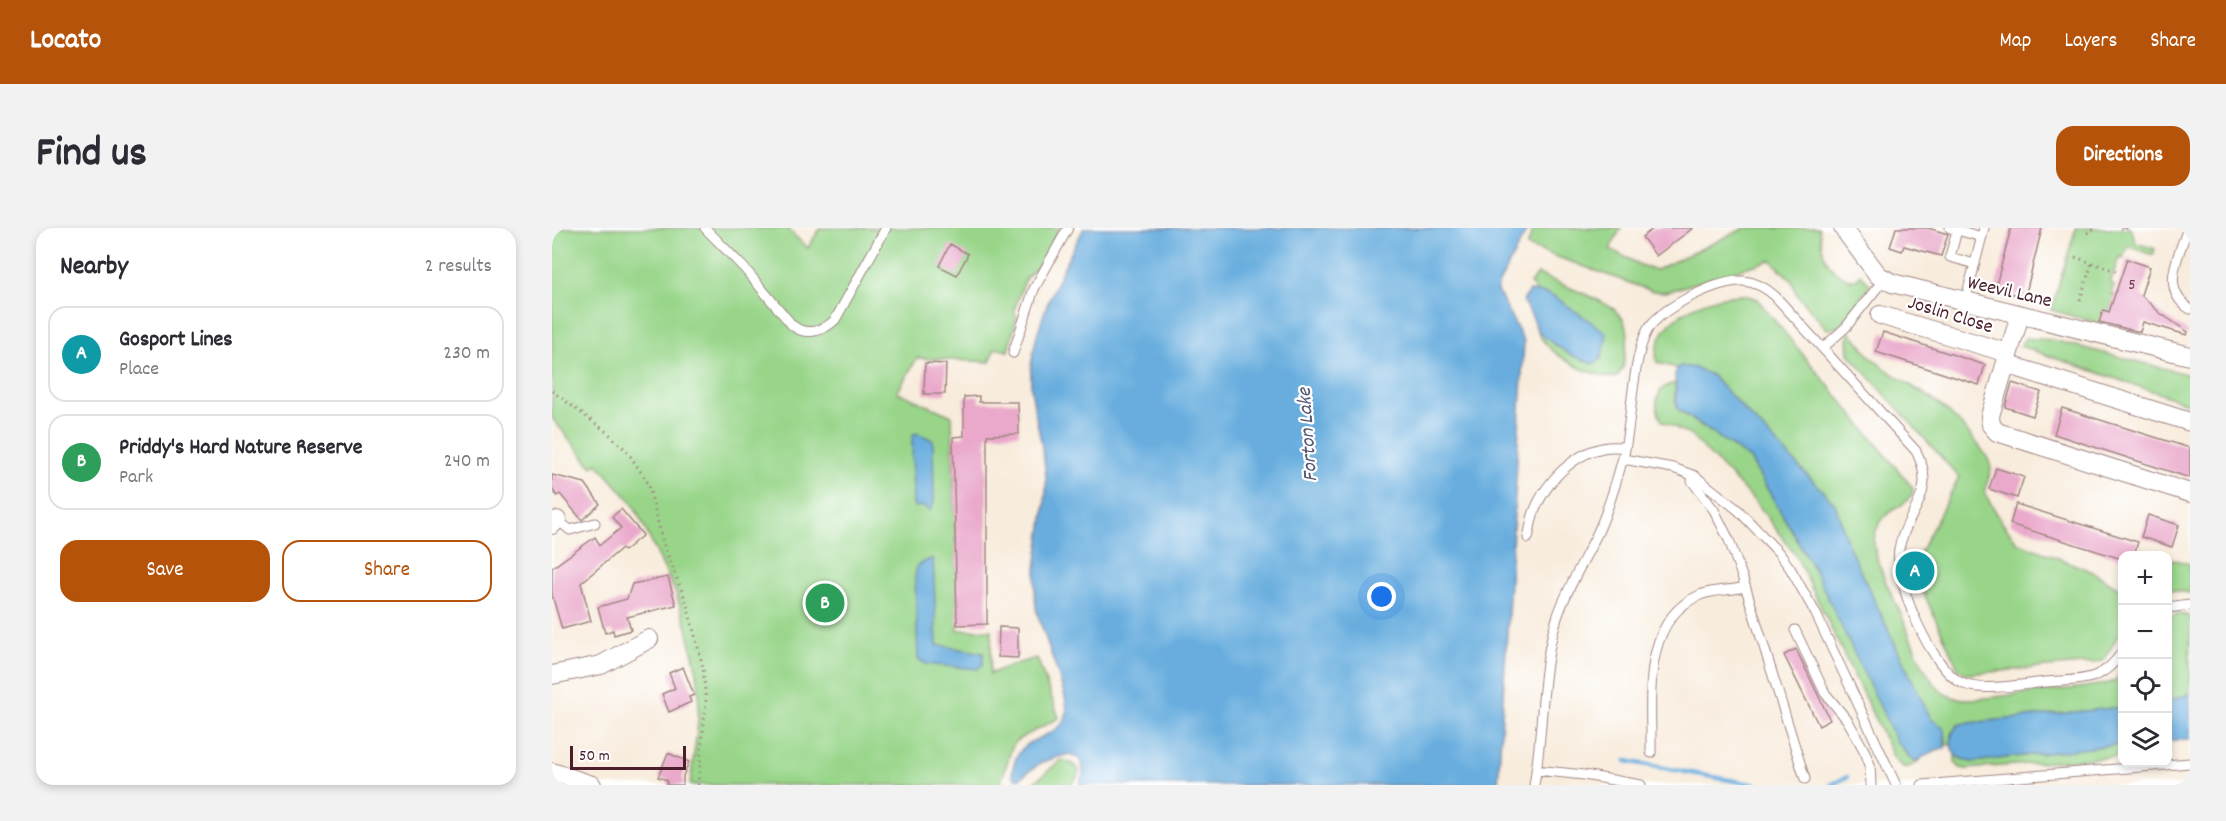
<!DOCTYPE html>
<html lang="en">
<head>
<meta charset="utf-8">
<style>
	body { margin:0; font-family:Dekko,sans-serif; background:#f2f2f3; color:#2b2b33 }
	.controls { position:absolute; right:18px; bottom:18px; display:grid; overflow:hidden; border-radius:12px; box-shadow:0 3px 9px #0003 }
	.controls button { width:54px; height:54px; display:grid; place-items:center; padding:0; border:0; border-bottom:2px solid #e1e1e2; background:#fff; color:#2b2b33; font:30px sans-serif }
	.scale { position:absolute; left:18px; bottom:15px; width:116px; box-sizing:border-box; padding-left:6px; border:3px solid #4a1f2b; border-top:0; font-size:16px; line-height:21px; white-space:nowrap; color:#4a1f2b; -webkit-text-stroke:4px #fff; paint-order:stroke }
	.you { position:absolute; left:830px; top:369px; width:21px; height:21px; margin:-15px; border:4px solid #fff; border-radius:50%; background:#1a73e8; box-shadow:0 0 0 9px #1a73e833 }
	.badge { display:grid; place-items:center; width:39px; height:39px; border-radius:50%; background:#b45309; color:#fff; font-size:20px; font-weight:700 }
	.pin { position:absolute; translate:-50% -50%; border:3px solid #fff; box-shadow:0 2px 6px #0006 }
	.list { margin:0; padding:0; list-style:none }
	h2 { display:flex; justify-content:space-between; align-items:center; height:78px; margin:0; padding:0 24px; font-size:26px }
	h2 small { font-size:20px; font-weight:400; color:#7c7c81 }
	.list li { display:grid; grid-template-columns:39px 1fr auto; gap:18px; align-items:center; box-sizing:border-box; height:96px; margin:0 12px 12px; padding:0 12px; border:2px solid #e1e1e2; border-radius:18px }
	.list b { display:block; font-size:22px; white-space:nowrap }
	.list p { margin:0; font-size:20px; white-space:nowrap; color:#7c7c81 }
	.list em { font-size:20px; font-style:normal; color:#7c7c81 }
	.actions { display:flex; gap:12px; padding:18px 24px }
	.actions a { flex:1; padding:14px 0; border:2px solid #b45309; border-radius:18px; text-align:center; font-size:21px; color:#b45309 }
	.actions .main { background:#b45309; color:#fff }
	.icon { flex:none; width:33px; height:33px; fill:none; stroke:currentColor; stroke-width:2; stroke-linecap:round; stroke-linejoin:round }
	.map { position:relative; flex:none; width:1638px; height:557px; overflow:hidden; border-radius:18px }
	header { display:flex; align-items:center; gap:36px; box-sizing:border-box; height:84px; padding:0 30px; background:#b45309; color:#fff }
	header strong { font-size:28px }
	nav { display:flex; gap:33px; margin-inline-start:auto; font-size:21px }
	.intro { display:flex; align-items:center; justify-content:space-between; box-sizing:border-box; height:144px; padding:0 36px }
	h1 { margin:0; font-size:42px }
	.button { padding:15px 27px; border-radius:18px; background:#b45309; color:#fff; font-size:21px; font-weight:700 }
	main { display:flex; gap:36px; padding:0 36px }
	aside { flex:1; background:#fff; border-radius:18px; box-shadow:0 3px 9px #0003 }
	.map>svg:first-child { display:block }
	.green { fill:#98d589; stroke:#717a5a; stroke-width:1.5 }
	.water { fill:#68adde; stroke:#596684; stroke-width:1.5 }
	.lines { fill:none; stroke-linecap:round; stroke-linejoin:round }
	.stream { stroke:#68adde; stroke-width:4.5 }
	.building { fill:#eaa9cb }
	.service-casing { stroke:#a18684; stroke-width:11 }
	.minor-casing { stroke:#a18684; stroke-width:20 }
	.path { stroke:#a18684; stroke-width:3; stroke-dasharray:1.5 4.5; stroke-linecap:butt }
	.service { stroke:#fff; stroke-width:9 }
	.minor { stroke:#fff; stroke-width:18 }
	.labels { text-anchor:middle; stroke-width:4.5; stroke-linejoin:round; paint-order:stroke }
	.number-label { font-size:16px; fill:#724253 }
	.street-label { font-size:20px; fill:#4a1f2b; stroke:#fff }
	.water-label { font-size:21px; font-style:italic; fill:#565873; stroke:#fff }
</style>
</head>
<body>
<header>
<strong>Locato</strong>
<nav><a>Map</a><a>Layers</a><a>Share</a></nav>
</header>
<div class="intro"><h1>Find us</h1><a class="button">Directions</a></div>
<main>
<aside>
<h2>Nearby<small>2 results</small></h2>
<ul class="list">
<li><span class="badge" style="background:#0f9aa8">A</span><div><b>Gosport Lines</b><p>Place</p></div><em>230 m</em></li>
<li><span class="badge" style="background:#2e9e5b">B</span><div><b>Priddy's Hard Nature Reserve</b><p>Park</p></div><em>240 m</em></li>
</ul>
<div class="actions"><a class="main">Save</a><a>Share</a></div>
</aside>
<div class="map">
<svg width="1638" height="557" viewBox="0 0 1638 557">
	<rect width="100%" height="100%" fill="#fff"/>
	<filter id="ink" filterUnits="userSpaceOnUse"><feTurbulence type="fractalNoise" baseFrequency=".0167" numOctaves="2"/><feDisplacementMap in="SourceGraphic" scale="12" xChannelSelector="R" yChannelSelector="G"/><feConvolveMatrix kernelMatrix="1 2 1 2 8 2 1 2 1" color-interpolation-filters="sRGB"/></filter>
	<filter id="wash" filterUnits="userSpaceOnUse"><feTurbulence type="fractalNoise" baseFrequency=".008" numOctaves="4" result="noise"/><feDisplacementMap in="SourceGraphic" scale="24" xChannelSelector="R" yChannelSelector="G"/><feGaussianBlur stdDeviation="1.35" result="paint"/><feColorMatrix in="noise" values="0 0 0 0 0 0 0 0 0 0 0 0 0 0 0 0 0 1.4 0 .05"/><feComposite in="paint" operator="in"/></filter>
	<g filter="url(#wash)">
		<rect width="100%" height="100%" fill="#f8ecdc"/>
		<path class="green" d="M0,0h234l22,20 12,-20h240l-22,38 -12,12 -12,32 3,8 -9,33 -13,-3 -5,14 -73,-4 -20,34 55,24 6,214h34l-2,44 19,-8 28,-8 22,60 -42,22 -5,7 -12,38h-310l8,-62 1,-29 -2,-21 -10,-45 -11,-35 -43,-89 -36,-41 -5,4 -40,-49z
			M982,0h87l-11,21 30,16 16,5 89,-42h74c3,25 5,41 31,52l6,-1 5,-5 9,11 -31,42 -12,2 -31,-36 -4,-12 -21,-21 -105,32 -14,-1 -125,-45z
			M1524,0h55l5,15 19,6 -2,6 -25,-9 -5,12 -4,-1 -9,27 4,1 -3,9 4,1 -10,30 -54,-15z
			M986,46l58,25 18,10 9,10 5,14 -5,35 -6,9c-23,3 -73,-24 -80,-47l18,15 46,14 5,-23 -58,-42 -11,-1 -7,-10z
			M1192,67l13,4 156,189c-1,22 -34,17 -39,51 -2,17 18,57 26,73 10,23 23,64 42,80 6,5 14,6 22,7 20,1 43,-4 63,-6 27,-3 55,-4 82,-10l6,-2 7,-10v36l-162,17 -8,9v12h-6c0,-21 -3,-14 -15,-26l-83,-174 -13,-41 -124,-129 -30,-9 -4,2 -19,-5 -2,-3c-1,-43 51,-65 88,-65z
			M1298,104c10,8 14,20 24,28 19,16 41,27 62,42 13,9 55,51 55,67 -1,7 -5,16 -7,23l19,32 14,18 74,29 31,19v38l-18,32 -10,3 -127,11 -9,-6 -43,-94 1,-14 43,-83 -110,-123 -1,-19z
			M1473,110l28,2 137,35v29l-170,-58z
			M1123,155v18l6,11 69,47 64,110 88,178 5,8 9,6 5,-2c-12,10 -17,13 -27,-1l-98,-202 -37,-50 -27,-29 -42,-42 -28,-14c-9,-16 -7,-34 13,-38z
			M1616,330l22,6v29l-22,-4z
			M1626,386l12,2v78l-22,7v-84z
			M1570,516v12l-156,13 -6,-1 -5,-6v-8l4,4 13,4z
			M509,532c8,0 13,4 18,10l-2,7 -6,8h-40z"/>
		<path class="water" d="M532,0h444l-30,57v6l26,51 -26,443h-419c5,-10 5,-16 1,-26l-10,-5c-28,7 -28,7 -51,25l-5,-1c-3,-6 -1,-11 1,-17 10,-33 62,-18 50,-64 -6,-21 -14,-43 -21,-64 -3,-9 -7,-17 -8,-26 -5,-43 11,-85 10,-127 -1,-32 -12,-63 -15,-94 -4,-49 30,-116 53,-158z
			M977,63l19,3 7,3 46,32 5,4v8l-5,18 -8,5 -24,-10 -26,-18 -6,-6 -4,-12 -10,-17z
			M1129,138l15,2 15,7 124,129 13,41 61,129 22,45 12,8 2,4v17l-9,2 -20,11c-9,-3 -10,-12 -18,-17l-84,-175 -64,-110 -73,-51 -2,-35 2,-5z
			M365,205l16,7 1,62 -4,9 -8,-5 -7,1 -2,-3 -1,-65 1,-4z
			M378,331h3l4,86 46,8v11l-5,5 -52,-5 -8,-5 -3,-82 2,-11z
			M1638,466v45l-22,2v-40z
			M1570,479v37l-150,18c-5,-2 -11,-3 -15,-6 -9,-8 -7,-26 3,-32z"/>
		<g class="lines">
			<path class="stream" d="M1074,533l131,24
				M1279,557l16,-8"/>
		</g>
		<g id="blocks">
			<path class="building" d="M1102,0h39l-37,28 -14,-19z
				M1344,0h32l20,6 -7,22 -37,-10 -2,5 -12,-4z
				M1459,0h31l-17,69 -30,-8z
				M398,16l18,10 -11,21 -18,-9z
				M1575,31l23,8 -9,28 19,18 28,19 -1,3 -44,-13 -3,10 -41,-10 4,-12 6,2z
				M1331,104l102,33 -6,20 -103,-33z
				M373,135l21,1 -1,30h-21z
				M1460,155l29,9 -8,24 -28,-9z
				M427,168v6h39l1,32 -32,1v189l-30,1 -4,-188 11,-1v-39z
				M1510,180l128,40v30l-136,-44z
				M1444,240l28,9 -7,21 -28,-9z
				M0,247l33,8 15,21 -18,16 -22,-26 -3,2 -5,-7z
				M1464,276l122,38 -4,13h-12v4l-112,-35z
				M69,281l22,26 -19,16 -2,-3 -41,35 10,38 -29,8 -10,-34v-27l43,-31 5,8 21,-17 -9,-11z
				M1596,287l31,10 -7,22 -31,-10z
				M116,349l8,28 -49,12 4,13 -17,5 -1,-5 -8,3 -7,-26 29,-8 5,-15z
				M447,399l19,1v30l-20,-1z
				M1244,421l34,71 -11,6 -35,-71z
				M131,439l11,28 -5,2 2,5 -22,10 -7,-18 13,-6 -6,-15z
				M116,525l21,9 -6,14v9h-16v-5l-9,-3z"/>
		</g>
	</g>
	<g filter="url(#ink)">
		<use href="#blocks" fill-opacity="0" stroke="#a18684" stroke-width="1.5"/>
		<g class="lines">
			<g class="service-casing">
				<path id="service" d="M153,0l40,41 47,56c14,12 31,6 43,-5l51,-92
					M1398,0l32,9
					M1636,0c-9,27 -29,61 2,81
					M1405,2l-7,27 25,7
					M1413,74l19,-74
					M1271,120l23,-21 38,-48
					M461,125l21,-64 34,-61
					M1071,231l50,9 22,8 43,34 41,43 11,15 25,44 81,173
					M1141,247l-1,6 22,29 15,30 14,39 62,200
					M3,290l15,12 25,-7
					M976,310c2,-8 3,-16 5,-23 12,-36 52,-75 92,-67
					M1616,380l22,-3
					M1243,402l30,63 23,28 17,31 5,13 1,20
					M1099,525c1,-53 -11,-132 49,-158 14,-6 30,-4 45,-8
					M984,542l48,5 57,10
					M982,557c10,-55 6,-113 23,-167 10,-30 27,-57 41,-86 11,-24 19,-52 26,-78 8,-34 8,-96 24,-125 13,-21 70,-50 95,-48 12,1 23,7 32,15l141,155c23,44 -10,59 -17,98 -6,31 34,124 65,135 20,8 60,0 82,-2 34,-3 55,2 76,-30
					M1370,557l268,-22"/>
			</g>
			<g class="minor-casing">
				<path id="minor" d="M1291,0l35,47 14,8 298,73
					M1328,87l128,38
					M1468,87l-30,101 1,9 6,7 193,61
					M1454,136l184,58
					M0,297l5,-5
					M0,447l49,-10 48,-26
					M0,544l40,13"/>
			</g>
			<path class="path" d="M1569,0l5,2v-2
				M1535,5l9,-5
				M1523,29l41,14
				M1528,72l12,-37
				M0,163l56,42 19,18 21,32 16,63 22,55 17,66 3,35 -8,83"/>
			<use href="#service" class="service"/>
			<use href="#minor" class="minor"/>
		</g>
	</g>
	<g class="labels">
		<g class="number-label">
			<text x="1580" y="61">5</text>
		</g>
		<g class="street-label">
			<text transform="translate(1458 62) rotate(13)" y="7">Weevil Lane</text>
			<text transform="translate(1399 85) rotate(17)" y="7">Joslin Close</text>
		</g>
		<g class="water-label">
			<text transform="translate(754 207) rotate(-94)" y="7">Forton Lake</text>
		</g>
	</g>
</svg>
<div class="controls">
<button>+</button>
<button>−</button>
<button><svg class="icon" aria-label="locate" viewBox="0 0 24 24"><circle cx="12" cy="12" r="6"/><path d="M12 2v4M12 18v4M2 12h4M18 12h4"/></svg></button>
<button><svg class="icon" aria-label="layers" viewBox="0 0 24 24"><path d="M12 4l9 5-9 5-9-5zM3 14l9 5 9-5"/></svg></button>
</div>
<div class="scale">50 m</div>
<div class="you"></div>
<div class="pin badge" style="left:1363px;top:343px;background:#0f9aa8">A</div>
<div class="pin badge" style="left:273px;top:375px;background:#2e9e5b">B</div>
</div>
</main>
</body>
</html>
